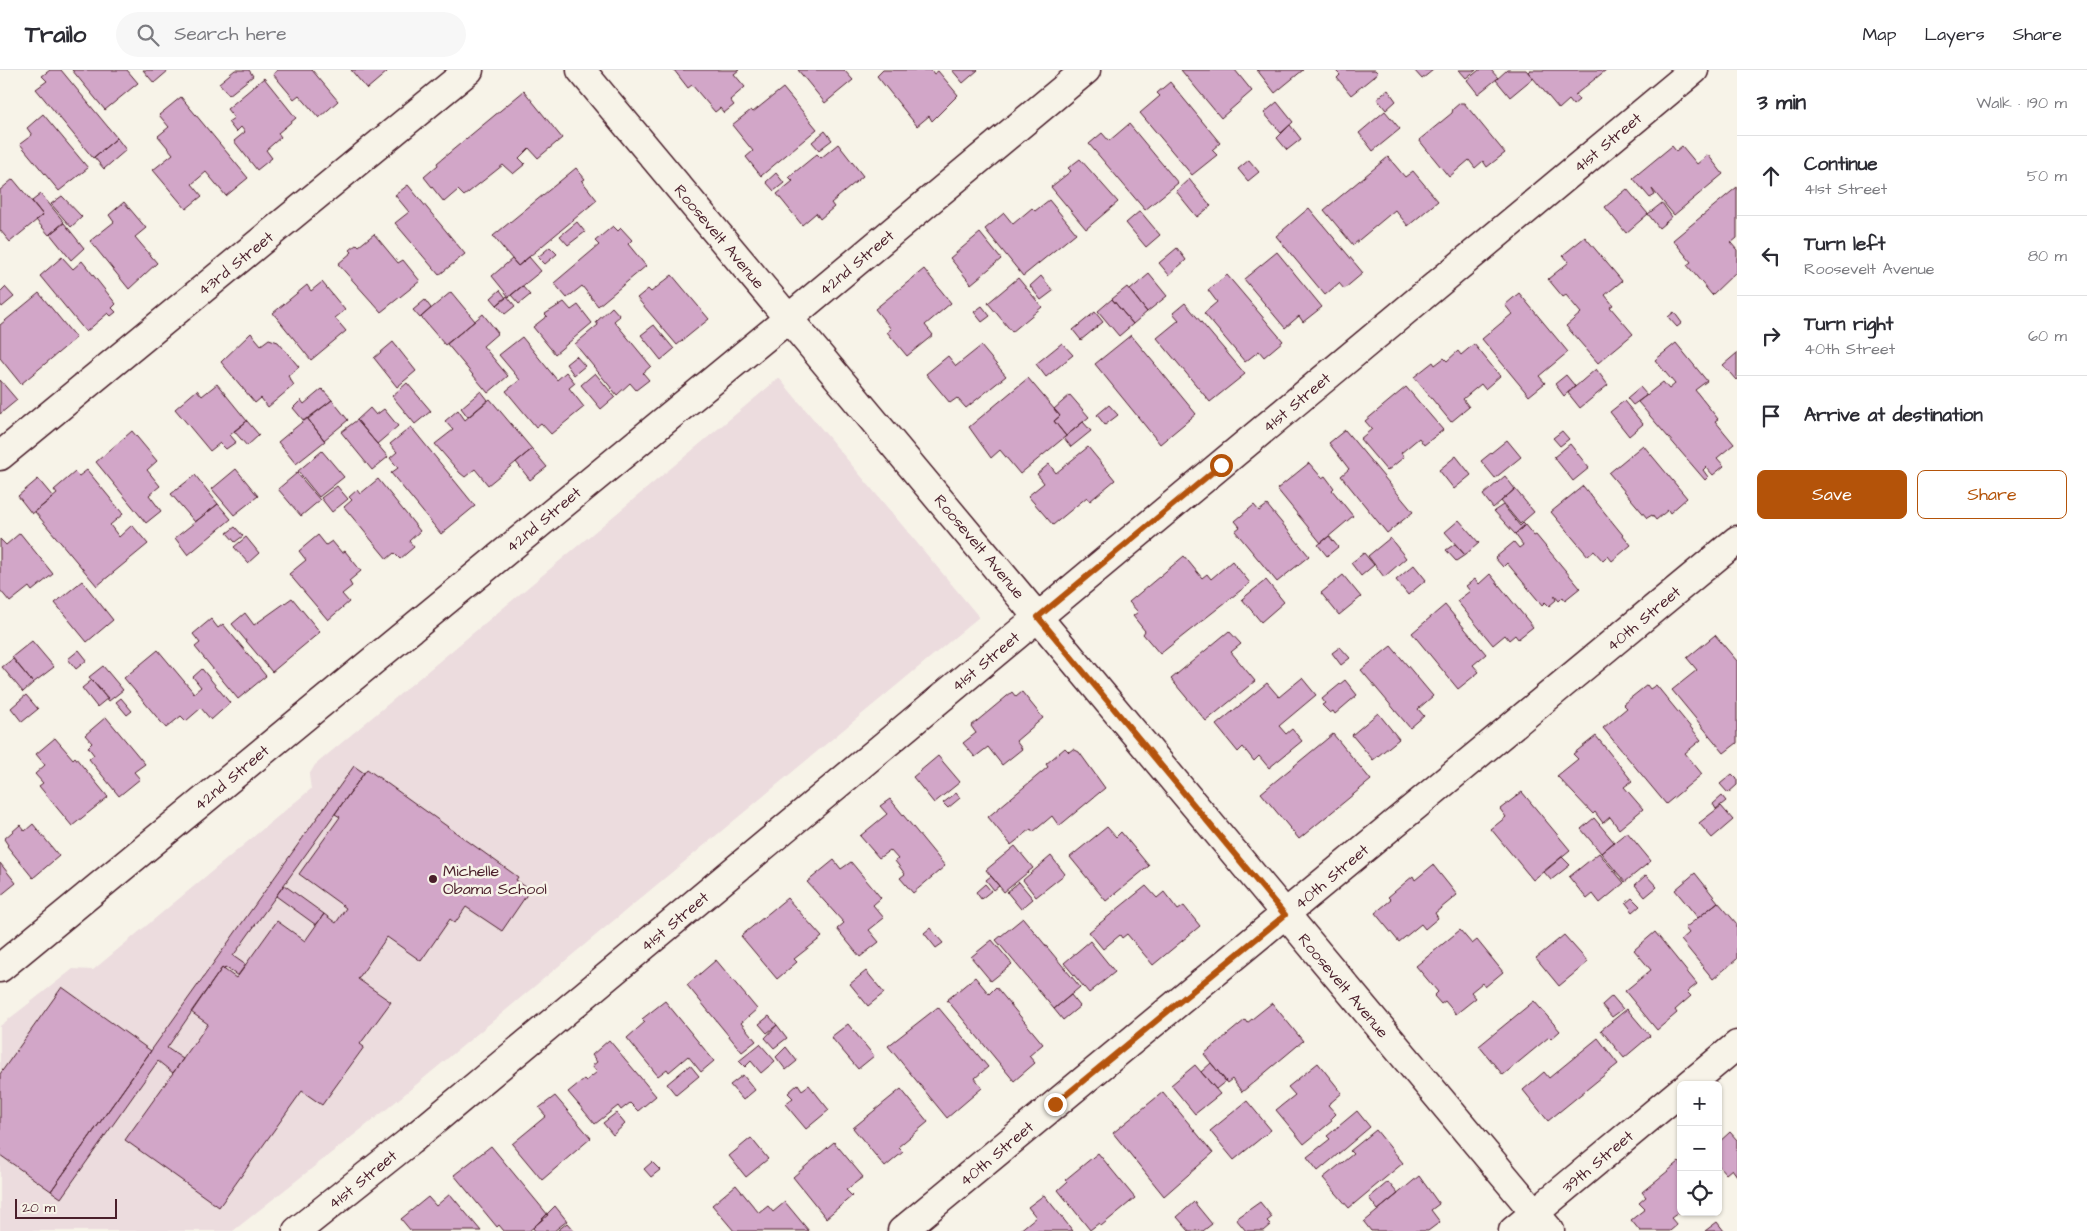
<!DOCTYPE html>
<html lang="en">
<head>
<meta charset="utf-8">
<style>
	body { margin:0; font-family:"Architects Daughter",sans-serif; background:#f7f7f7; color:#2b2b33 }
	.controls { position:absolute; right:15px; bottom:15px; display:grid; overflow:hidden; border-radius:8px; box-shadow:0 1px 4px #0004 }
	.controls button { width:45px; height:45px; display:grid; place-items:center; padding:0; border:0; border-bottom:1px solid #e1e1e2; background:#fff; color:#2b2b33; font:25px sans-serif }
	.scale { position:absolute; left:15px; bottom:12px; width:102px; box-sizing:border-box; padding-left:5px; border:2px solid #4a1f2b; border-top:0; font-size:14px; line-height:18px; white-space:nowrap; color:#4a1f2b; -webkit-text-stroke:4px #f7f3e8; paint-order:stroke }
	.stop { position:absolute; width:15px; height:15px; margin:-11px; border:4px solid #b45309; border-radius:50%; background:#fff }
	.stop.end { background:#b45309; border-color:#fff; box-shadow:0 1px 5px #0008 }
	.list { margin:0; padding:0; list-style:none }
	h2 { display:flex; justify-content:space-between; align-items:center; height:65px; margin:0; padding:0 20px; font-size:21px }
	h2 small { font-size:16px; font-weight:400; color:#7c7c81 }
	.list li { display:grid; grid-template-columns:32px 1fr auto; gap:15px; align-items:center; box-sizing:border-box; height:80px; padding:0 20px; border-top:1px solid #e1e1e2 }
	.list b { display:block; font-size:19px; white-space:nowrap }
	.list p { margin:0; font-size:16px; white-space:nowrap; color:#7c7c81 }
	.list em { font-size:16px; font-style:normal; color:#7c7c81 }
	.actions { display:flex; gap:10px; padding:15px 20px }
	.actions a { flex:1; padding:11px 0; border:1px solid #b45309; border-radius:8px; text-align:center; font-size:18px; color:#b45309 }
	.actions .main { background:#b45309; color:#fff }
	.icon { flex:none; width:28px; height:28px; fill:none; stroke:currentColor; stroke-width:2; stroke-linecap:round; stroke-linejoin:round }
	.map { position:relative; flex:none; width:1737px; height:1161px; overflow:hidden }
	header { display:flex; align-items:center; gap:30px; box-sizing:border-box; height:70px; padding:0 25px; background:#fff; border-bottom:1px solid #e1e1e2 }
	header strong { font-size:24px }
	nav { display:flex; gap:28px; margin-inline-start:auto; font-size:18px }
	.search { width:350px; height:45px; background:#f7f7f7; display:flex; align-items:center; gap:12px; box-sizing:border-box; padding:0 18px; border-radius:28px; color:#7c7c81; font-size:19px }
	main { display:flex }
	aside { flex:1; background:#fff }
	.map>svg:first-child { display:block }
	.built { fill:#ecdcde }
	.building { fill:#d2a6c8; stroke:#4a1f2b }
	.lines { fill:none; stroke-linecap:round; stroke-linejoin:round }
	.minor-casing { stroke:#4a1f2b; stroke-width:31 }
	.minor { stroke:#f7f3e8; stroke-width:28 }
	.route { stroke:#b45309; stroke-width:6 }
	.poi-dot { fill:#4a1f2b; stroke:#f7f3e8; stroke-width:2 }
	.labels { text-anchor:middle; stroke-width:5; stroke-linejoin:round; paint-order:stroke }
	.street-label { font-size:16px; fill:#4a1f2b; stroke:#f7f3e8 }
	.poi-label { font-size:16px; fill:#4a1f2b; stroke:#f7f3e8; text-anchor:start }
</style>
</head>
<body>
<header>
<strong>Trailo</strong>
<div class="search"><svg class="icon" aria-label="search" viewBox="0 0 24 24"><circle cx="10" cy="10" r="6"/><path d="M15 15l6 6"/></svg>Search here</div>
<nav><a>Map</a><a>Layers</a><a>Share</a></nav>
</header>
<main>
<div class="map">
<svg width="1737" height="1161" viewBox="0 0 1737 1161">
	<rect width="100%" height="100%" fill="#f7f3e8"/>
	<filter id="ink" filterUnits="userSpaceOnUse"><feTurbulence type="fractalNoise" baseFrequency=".02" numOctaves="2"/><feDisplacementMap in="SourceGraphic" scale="10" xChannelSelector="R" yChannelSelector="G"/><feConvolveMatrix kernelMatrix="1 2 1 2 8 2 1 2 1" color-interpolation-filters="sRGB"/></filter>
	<g filter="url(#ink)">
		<path class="built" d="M779,308l200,239 -591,491 -155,123h-233v-205l73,-57 20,1 218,-181 -2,-14 6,-10z"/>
		<path class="building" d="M50,0h11l56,68 -24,20 -57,-69 11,-8 -5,-5z
			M72,0h55l11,13 -33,27z
			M143,0h26l-15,13z
			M235,0h14l4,6 -24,19 -10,-12z
			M278,0h34l26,31 -19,17 -20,-23 -5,4 -21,-25z
			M351,0h35l1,2 -20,17z
			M674,0h65l-5,4 11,13 -15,13 4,5 -10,8 -4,-5 -5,4 -23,-27 -4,3z
			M798,0h46l9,10 -28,23z
			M931,0l3,4 4,-3 20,24 -26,26 -3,-5 -12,10 -40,-50 6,-6z
			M952,0h26l-15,13z
			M1181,0h54l17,21 -31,27z
			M1257,0h46l-28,23z
			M1335,0h40l3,3 -27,22 -14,-17 3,-3z
			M1414,0h19l-11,9z
			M1459,0h17l-10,8z
			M1479,0h12l7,8 -20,16 -11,-14z
			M1507,0h19l7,8 -23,19 -14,-17z
			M1530,0h76l-31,25 4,5 -6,5 -4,-5 -10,9 -31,-37z
			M264,8l32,40 -18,15 3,4 -15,13 6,8 -15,12 -23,-29 11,-9 -4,-5 -5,5 -8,-10 6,-4 -7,-9z
			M1170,12l50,61 -8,7 5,5 -25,20 -52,-62 20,-17 -3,-3z
			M783,18l34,41 -56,47 -15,-19 7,-6 -21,-26 19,-15 2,2z
			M1388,20l8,11 -10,9 -9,-11z
			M524,21l38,47 -24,20 -9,-10 -10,10 6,6 -12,10 -10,-9 -39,31 -6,-6 -14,12 -20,-25 14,-12 -1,-2z
			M181,27l67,81 -22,18 -20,-24 -14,12 10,12 -16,13 -33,-39 20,-16 -15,-18 11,-9 -10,-12z
			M1277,32l16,20 -12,11 -17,-20z
			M1460,33h4l41,50 -18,14 -4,-6 -8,7 -6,-8 -20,17 -30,-37 33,-27 1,-4z
			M1385,41l15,18 -27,22 -14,-18z
			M43,44l45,54 -29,23 -39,-47 12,-9 -5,-7z
			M1129,54l49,59 -33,27 -56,-66 13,-11 7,8z
			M1290,55l11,14 -14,11 -10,-12z
			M825,61l7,9 -13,10 -7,-8z
			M117,68l9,12 -22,19 -10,-12z
			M838,74l25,32 -32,27 3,4 -14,12 -4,-6 -14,12 -25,-31 16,-13 -4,-4 28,-23 4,4z
			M1672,76l4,5 6,-5 15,18 11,-9 15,19 -49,41 -22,-26 3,6 -5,3 -17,-20z
			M1388,87l17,20 8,-6 25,30 -30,25 -13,-16 -42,35 -29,-35z
			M1080,89l38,43 -32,27 -35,-42 20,-16 -3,-3z
			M1249,90l10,12 -11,9 -10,-12z
			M576,98l9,11 -3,2 15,19 -79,66 -25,-30z
			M776,103l8,10 -10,8 -8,-9z
			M13,109l30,36 -33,27 -10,-12v-40z
			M1189,109l22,27 -14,11 -21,-26z
			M408,115l57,69 -26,21 -44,-52 14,-11 -14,-17z
			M1737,117v51l-6,5 6,7v21l-25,24 -25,-30 4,-3 -18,-22z
			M1627,119l21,25 -22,19 -21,-26z
			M41,124l23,28 -15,13 -13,-15 7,-5 -11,-14z
			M62,126l20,21 -11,10 -20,-23z
			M1049,130l27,33 -53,43 -38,-47 19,-16 9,11 19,-16 3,3z
			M124,132l22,26 -11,9 22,26 -28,26 -39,-48 24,-19 -5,-7z
			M1662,133l10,14 -13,11 -11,-14z
			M1309,138l54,65 -19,16 -5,-6 -14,12 -49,-59z
			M1140,141l20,24 -14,12 -20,-24z
			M577,152l8,10 -17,13 -8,-9z
			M64,153l20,25 -13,12 -21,-26z
			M613,156l5,5 3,-3 11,12 -4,4 18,22 -48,40 -16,-20 -15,12 -13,-15 45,-38 -4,-4z
			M980,163l21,26 -30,25 -21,-26z
			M374,164l24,29 5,-3 17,21 -39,31 -43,-48 14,-12 -2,-2 7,-6 2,2z
			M1585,167l37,44 -17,14 8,10 -3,2 23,27 -35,29 -32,-37 15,-13 -15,-18 -3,2 -15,-18 21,-17 -6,-7z
			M550,177l7,7 -12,10 -7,-7z
			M1177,178l9,12 -17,15 -10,-12z
			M1277,182l45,55 -19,15 -4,-6 -14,12 -41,-49z
			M62,187l11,12 9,-8 34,43 -4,4 4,4 -5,4 -3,-3 -22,19 -46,-56z
			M529,187l12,14 -32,26 -17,-21 20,-17 6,7z
			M924,199l27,34 -26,22 8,10 -26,21 -20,-24 4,-3 -16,-20z
			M1149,204l18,22 -20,16 -17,-22z
			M672,205l37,44 -32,26 -40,-47 11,-9 3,3z
			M1227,205l56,66 -19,16 -5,-6 -14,11 -41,-49 13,-11 -9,-12z
			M1041,206l12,15 -12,9 -11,-14z
			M1018,208l24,29 -30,25 -24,-29z
			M322,212l23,28 -10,8 11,13 -35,29 -38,-47 34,-28 4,6z
			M522,216l8,9 -11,9 -8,-9z
			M5,217l9,10 -12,10 -2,-3v-12z
			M1127,217l20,25 -14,12 -21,-25z
			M500,220l6,8 -9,7 -6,-7z
			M451,222l24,29 -30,24 -24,-28z
			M39,223l37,45 -55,46 -21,-26v-33z
			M1519,223l49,59 -29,24 6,7 -16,13 -47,-57 30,-25 -7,-9z
			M507,226l8,10 -10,8 -8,-9z
			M1112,229l21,25 -14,12 -21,-25z
			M425,230l6,8 -11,10 -7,-8z
			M564,232l7,8 7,-5 14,18 -37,31 -22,-27 14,-11 -2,-2z
			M1185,233l60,71 -35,28 -53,-64 22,-18 -6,-7z
			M982,236l8,10 -8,6 -8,-10z
			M612,237l8,9 -6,5 37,45 -8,7 6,7 -13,10 -6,-7 -13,12 -42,-51 23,-19 -2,-3z
			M1095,242l8,10 -22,18 -8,-10z
			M1674,242l8,11 -5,4 -9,-10z
			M483,244l15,19 -15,13 25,30 -20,17 -41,-49z
			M654,255l20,24 -13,11 -20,-25z
			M251,263l10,12 8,-6 9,3 21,25 -11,9 6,9 -26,22 -7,-9 -6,5 -34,-41z
			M1131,265l65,79 -36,30 -65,-80z
			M522,267l35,43 9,-8 9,11 -6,5 15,19 -33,27 -10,-11 -5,4 -30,-36 14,-11 -21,-25z
			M393,272l23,29 -19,16 -23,-29z
			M1062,273l11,12 -27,22 -10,-13z
			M1676,273l31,38 -12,9 23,29 -3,2 19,23 -17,14 7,8 -11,9 -7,-8 -3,3 5,7 -3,3 -67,-78 25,-20 6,7 6,-5 -20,-24z
			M1474,274l26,32 -15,13 -4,-5 -18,15 6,8 -18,15 -37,-45 19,-15 2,3 9,-7 3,3 11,-10 3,4z
			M981,276l25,30 -40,32 -9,-10 -7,5 -24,-29 22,-18 8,10z
			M1737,283v26l-1,1 -13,-15z
			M576,286l9,10 -11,9 -8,-11z
			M1596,299l12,16 -28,23 -12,-15z
			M595,303l20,24 -14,12 -20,-24z
			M1566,305l9,11 -11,10 -9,-12z
			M1028,308l32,38 -6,5 12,15 -46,38 -20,-24 -9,8 -22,-31z
			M0,310l17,20 -17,14z
			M407,313l24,28 -16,13 -23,-28z
			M217,314l30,37 -17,14 6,7 -10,7 -6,-6 -10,8 -35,-42 22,-19 5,6z
			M1406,317l37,43 -19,15 -5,-7 -18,15 3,4 -17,14 -27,-32 12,-10 -7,-8z
			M1640,317l7,8 -14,10 -6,-7z
			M322,319l10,11 -28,21 -11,-13 8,-8 3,4z
			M481,321l7,9 -20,17 -7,-9z
			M1070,325l19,22 -23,19 -12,-15 6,-5 -6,-7z
			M490,329l42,50 -44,36 -13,-16 -10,8 -5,-4 -25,-29 18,-14 -8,-9 13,-11 7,10z
			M332,330l16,20 -24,20 -16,-21z
			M1624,331l19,23 -14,12 -19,-24z
			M1109,335l9,10 -13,10 -8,-10z
			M370,338l6,7 8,-6 14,17 -21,18 -20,-24z
			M307,348l18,23 -29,23 -18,-22z
			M357,350l31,37 -16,13 -31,-38z
			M247,351l12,14 -12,11 -13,-15z
			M1083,352l8,9 -20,16 -7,-9z
			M411,357l64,79 -34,28 -50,-61 7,-5 -8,-10 7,-6 -7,-8z
			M1345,360l68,82 -26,21 -46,-57 8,-7 -20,-26z
			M132,361l25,30 -10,9 13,16 -11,9 12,16 -15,12 -50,-61z
			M1562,361l7,8 -9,7 -7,-8z
			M1507,370l14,17 -26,21 -14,-17z
			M1570,374l19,24 -16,13 -19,-24z
			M1643,375l44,53 -17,15 -2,-3 -12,10 -4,-5 -5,3 -38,-45z
			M1088,377l27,33 -25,21 -3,-4 -34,28 -25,-29 16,-13 -7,-9 12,-10 7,9z
			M532,379l15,18 -17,13 -14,-18z
			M322,381l22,26 -25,20 -21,-26z
			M1456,386l15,19 -17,14 -15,-19z
			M1309,393l13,15 3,-2 9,12 -2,2 21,26 -32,27 -44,-54z
			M236,399l22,27 -24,19 -22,-26z
			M87,400l36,44 -13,11 9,12 13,-12 16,19 -51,42 -62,-74 22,-18 -3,-4 21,-18 4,4z
			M297,403l23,27 -19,16 -23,-27z
			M195,405l23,29 -23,18 -24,-28z
			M1505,406l10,13 -22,19 -10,-13z
			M38,409l15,18 -21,17 -14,-18z
			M378,409l42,52 -11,10 5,6 -14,12 -6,-6 -7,6 -43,-52 8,-7 -3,-3 8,-7 3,4z
			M337,416l11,13 -16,13 -11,-14z
			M1583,416l48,59 -19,16 -4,-5 -5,5 -9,-10 -6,5 -37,-44z
			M1515,419l19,23 -14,12 -19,-23z
			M218,434l13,15 -43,36 -13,-17z
			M1254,435l5,6 8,-6 42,51 -32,26 -42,-51 5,-4 -5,-6z
			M1503,435l17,21 3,-3 2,2 -10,9 -21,-23z
			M1459,450l20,23 -14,12 -20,-23z
			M1525,455l9,11 2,-1 44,53 -15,12 -2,-3 -4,4 -5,-6 2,5 -7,6 -4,-4 -3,3 -35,-42 -4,4 -8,-9 19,-16 5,6 4,-3 -8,-11z
			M235,457l8,9 -8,6 -8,-9z
			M20,463l33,41 -21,17 -3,-4 -19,15 -10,-12v-51l6,6z
			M318,465l8,10 6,-4 10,12 3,-2 16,20 -12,10 3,5 -10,8 7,8 -21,18 -39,-46 17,-14 -7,-9z
			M1329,466l9,11 -11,9 -9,-11z
			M246,467l13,16 -11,10 -14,-16z
			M1390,468l16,20 -22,19 -16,-21z
			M1455,474l10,11 -9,6 -10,-11z
			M1364,483l10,12 -13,11 -10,-13z
			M1184,486l18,22 5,-4 4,5 21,-18 18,22 -90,71 -17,-20 2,-3 -12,-15 5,-4 -9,-10z
			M1414,495l12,15 -18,15 -12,-15z
			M1490,504l43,53 -15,12 -3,-4 -6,5 -4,-5 -12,10 -36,-44 13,-10 -4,-5 9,-7 4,5z
			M1343,505l18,22 -22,18 -18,-22z
			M1266,510l18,22 -23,20 -19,-23z
			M82,511l31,39 -26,22 -32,-39z
			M292,528l28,34 -48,40 -40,-48 13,-11 9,12z
			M1445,535l41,49 -13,11 6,7 -21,17 -46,-56z
			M211,549l7,9 5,-4 43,52 -28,23 -43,-52 5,-4 -7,-9z
			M1229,561l12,13 -10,8 24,29 -49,40 -35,-42z
			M1715,565l22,26v82l-13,10 -52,-63 25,-20 -10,-12z
			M32,571l22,26 -21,16 -21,-26z
			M1391,576l42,50 -15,13 6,7 -14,12 -49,-58z
			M1340,577l10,11 -9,7 -9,-12z
			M79,580l8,10 -11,9 -8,-10z
			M158,580l36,43 7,-6 -8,-10 9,-8 28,34 -19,17 -10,-12 -15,13 -5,-5 -15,12 -42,-50z
			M13,589l20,24 -10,9 -21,-25z
			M103,596l20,24 -14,11 -20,-24z
			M1302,608l14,17 -37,31 7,8 6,-5 10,12 -33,27 -10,-12 -5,5 -11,-14 -5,5 -22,-27 51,-42 12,14z
			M92,610l16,18 -11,9 -15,-19z
			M1345,610l12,15 -22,19 -2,-3 -3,2 -8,-8 3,-2 -3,-4z
			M1647,615l3,4 6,-4 45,55 -16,13 17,21 -36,30 -63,-76 24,-20 -4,-4z
			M1012,622l4,5 6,-5 21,26 -27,23 6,8 -20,16 -14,-18 -13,10 -12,-14 13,-10 -5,-7z
			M26,625l12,14 -16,13 -11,-14z
			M121,628l11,13 -5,4 -11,-13z
			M1378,643l21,26 -26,21 -21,-25z
			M106,647l39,47 -11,8 6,7 -21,17 -30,-37 5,-4 -6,-8 4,-4 -7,-8z
			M1333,664l38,46 -72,59 -38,-46z
			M1596,666l36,45 -8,6 19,22 -24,20 -9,-12 -7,6 -8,-11 -2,2 -36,-38 21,-17 -5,-5z
			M55,668l18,21 2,-2 33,40 -36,29 -33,-40 4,-3 -8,-9 10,-9 -9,-11z
			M1065,678l4,4 4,-3 6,3 26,36 -46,38 -7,-10 -19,16 -2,-3 -20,16 -23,-28 60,-50 -2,-3z
			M938,686l22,26 -26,21 -21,-26z
			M354,696l10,7 -131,183 13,9 -8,11 -13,-9 -1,3 -2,-2 -55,80 16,11 -10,14 -15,-12 -97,137 -10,-7z
			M367,699l151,108 -2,3 14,10 -28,41 -36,-24 -11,16 -5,-4 -29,42 -34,-24 -29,42 33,23 -31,42 4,3 -42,58 -20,-14 -83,116 -94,-67 83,-116 -17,-12 31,-44 14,10 41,-57 28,20 19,-27 12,9 10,-15 -47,-34 41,-57 -5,-3z
			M1732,704l5,5v6l-9,8 -8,-9z
			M1522,722l48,58 -37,30 -42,-51 15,-12 -6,-8z
			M956,723l4,5 -12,10 -5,-5z
			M1722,726l4,5 -10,8 -3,-5z
			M890,729l55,67 -32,27 -13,-15 5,-4 -10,-13 3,-2 -8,-9 -11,8 -19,-22 27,-22 -7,-8z
			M1721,736l12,14 -21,18 -13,-15z
			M1594,748l20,24 -13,11 -20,-24z
			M33,754l26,32 -26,22 -26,-32 1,-1 -4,-6 16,-14 5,6z
			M1107,757l9,10 5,-5 28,34 -43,35 -36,-44z
			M1627,762l24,29 -26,21 -24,-29z
			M1015,776l18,22 -29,24 -18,-22z
			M1599,783l25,30 -24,20 -7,-9 -6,5 -18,-22z
			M1051,786l14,18 -29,23 -13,-17z
			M1562,787l8,8 -19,15 -7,-8z
			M834,790l7,9 10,-7 30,36 -8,7 11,13 -15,12 10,12 -19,15 -23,-28 7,-6 -37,-41z
			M0,793l16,20 -16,13z
			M1433,795l24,30 -22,18 3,5 -13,11 -4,-5 -22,18 -24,-29 16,-13 -3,-3 25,-21 2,4z
			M1695,803l23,29 -20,16 -23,-28z
			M1646,805l11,12 -12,10 -10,-12z
			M991,806l8,10 -5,4 -8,-10z
			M1019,812l14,17 -12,10 -14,-17z
			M985,814l6,7 -10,8 -5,-7z
			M284,815l40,29 -8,11 -40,-29z
			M1146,816l11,12 7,-6 14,18 6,-4 16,20 -47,39 -26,-31 -5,4 -2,-3 -17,14 -14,-17z
			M787,828l35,39 -28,22 3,3 -20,17 -36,-43z
			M1632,828l8,8 -7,6 -7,-9z
			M1718,832l19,22v35l-24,20 -32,-39 8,-7 -4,-5z
			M1023,848l57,69 -26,22 -58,-69z
			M930,858l13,15 -7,5 -12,-15z
			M1460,860l12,14 5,-4 26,32 -18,15 -3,-4 -11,9 5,6 -20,16 -11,-13 -4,3 -7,-8 4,-4 -22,-26z
			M1655,862l42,52 -10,8 4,4 -16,14 2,3 -20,17 -32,-39 26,-21 -17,-20z
			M1564,865l24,27 -29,24 -23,-28z
			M992,870l20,24 -21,17 -20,-24z
			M1090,871l25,31 -26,21 -25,-30z
			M716,890l41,49 -16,14 15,18 -14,11 -55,-67z
			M866,901l18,22 -16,13 -18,-22z
			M975,907l14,17 7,-7 47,57 -14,12 6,7 -21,18 -67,-81z
			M62,917l89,64 -100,140 -51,-36v-81z
			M1071,925l9,11 -17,14 -9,-11z
			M1612,926l11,13 -11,8 -10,-12z
			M665,931l49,60 -13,11 -13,-16 -19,16 -2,-3 -9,7 -31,-38 18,-16 -3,-3z
			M1534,931l26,30 -9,8 -2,-2 -46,38 -24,-29z
			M1272,933l31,38 -61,51 -10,-13 -5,4 -23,-29 41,-34 2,3z
			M938,937l50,60 -13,11 7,10 -35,30 -59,-72z
			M1627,939l23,27 -26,22 -23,-28z
			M769,946l8,9 -10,8 -8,-9z
			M848,954l26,32 -16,13 -27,-32z
			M777,955l10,13 -13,10 -9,-10z
			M1598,968l20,26 -70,57 -25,-31 21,-18 5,6z
			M609,970l47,56 -18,15 -8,-8 -9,7 -3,-4 -23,18 -27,-32 16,-13 2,2 11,-9 -5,-6 5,-4 -5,-7z
			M760,974l15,17 -14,12 -10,-12 -6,6 -6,-6z
			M786,977l11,14 -11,9 -10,-13z
			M1211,993l15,18 -10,8 -15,-17z
			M1318,993l24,30 -14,12 8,9 -5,5 1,2 -28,23 -28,-34 19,-15 -7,-8z
			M690,995l9,11 -23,19 -9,-11z
			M1195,995l25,29 -25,20 -24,-29z
			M743,1005l12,15 -12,10 -13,-15z
			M798,1014l4,6 7,-5 20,25 -23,19 -21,-25 8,-6 -5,-5z
			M901,1019l27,33 -30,25 5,5 -18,15 -32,-39z
			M1163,1022l50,61 -49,43 -51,-63z
			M555,1026l36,42 -49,42 -30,-36 34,-28 -7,-8z
			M1247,1031l24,29 -37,30 -24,-29z
			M1357,1041l13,16 -52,44 -11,-14 23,-18 -3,-3z
			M616,1043l9,11 -12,11 -10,-12z
			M1376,1060l27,33 -54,45 -26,-30 30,-24 -3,-3z
			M1730,1062l7,8v36l-5,-7 -6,5 -8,-9v-22z
			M751,1068l17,21 -22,18 -17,-21z
			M834,1072l29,35 -17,13 6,6 -26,22 -33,-41z
			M491,1076l57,69 -19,16h-25l-5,-6 -2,2 -43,-52z
			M1098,1083l37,45 -34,28 -2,-3 -9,7 -32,-40 9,-8 -2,-2z
			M652,1092l8,8 -9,7 -7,-8z
			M1679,1092l2,2v47l-10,7 6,7 -7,6h-30l-9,-11 14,-11 -6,-6 7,-6 -4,-5z
			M1419,1106l20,28 -8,6 9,12 -12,9h-57l-7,-9z
			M1388,1112l10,12 -20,16 -9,-12z
			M736,1115l23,28 9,-7 5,6 12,-10 24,29h-75l-22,-26z
			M450,1124l31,37h-70l-10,-12 27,-22 8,9z
			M1044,1125l29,36h-54l17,-14 -8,-10z
			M1194,1132l18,22 -9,7h-14l-12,-14z
			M1260,1132l12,15 -5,4 4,4 -7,6h-18l-10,-12z
			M555,1136l12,15 -13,10h-19l-2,-3z
			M1717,1152l7,9h-19z
			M567,1153l7,8h-17z"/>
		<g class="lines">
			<g class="minor-casing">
				<path id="minor" d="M581,0l969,1161
					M0,386l469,-386
					M0,898l789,-650 297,-248
					M1689,1015l48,-40
					M297,1161l113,-90 1284,-1071
					M902,1161l835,-691
					M1513,1161l168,-140"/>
			</g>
			<use href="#minor" class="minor"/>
		</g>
	</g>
	<g class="lines" filter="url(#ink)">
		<path class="route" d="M1055,1034l230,-189 -247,-298 183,-152"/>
	</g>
	<circle class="poi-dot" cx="433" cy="809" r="5"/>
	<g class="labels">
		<g class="street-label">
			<text transform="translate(1607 72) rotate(-40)" y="6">41st Street</text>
			<text transform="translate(720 166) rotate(50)" y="6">Roosevelt Avenue</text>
			<text transform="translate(856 192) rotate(-40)" y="6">42nd Street</text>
			<text transform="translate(235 193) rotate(-39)" y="6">43rd Street</text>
			<text transform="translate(1296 332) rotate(-40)" y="6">41st Street</text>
			<text transform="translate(543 449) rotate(-40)" y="6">42nd Street</text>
			<text transform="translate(980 476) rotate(50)" y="6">Roosevelt Avenue</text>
			<text transform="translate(1643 548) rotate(-40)" y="6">40th Street</text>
			<text transform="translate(985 591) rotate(-40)" y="6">41st Street</text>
			<text transform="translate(231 707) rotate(-40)" y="6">42nd Street</text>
			<text transform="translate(1331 806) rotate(-40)" y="6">40th Street</text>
			<text transform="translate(674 851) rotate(-40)" y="6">41st Street</text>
			<text transform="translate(1344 915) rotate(50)" y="6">Roosevelt Avenue</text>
			<text transform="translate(996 1083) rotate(-40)" y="6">40th Street</text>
			<text transform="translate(1597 1091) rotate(-40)" y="6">39th Street</text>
			<text transform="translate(362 1109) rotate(-39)" y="6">41st Street</text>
		</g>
		<g class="poi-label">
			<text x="443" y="806">Michelle<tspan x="443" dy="18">Obama School</tspan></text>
		</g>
	</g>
</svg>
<div class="controls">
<button>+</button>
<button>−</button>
<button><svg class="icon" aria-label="locate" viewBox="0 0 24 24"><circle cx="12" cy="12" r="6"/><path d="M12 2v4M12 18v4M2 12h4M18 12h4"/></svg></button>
</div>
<div class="scale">20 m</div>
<div class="stop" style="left:1221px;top:395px"></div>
<div class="stop end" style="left:1055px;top:1034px"></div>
</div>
<aside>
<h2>3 min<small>Walk · 190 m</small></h2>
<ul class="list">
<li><svg class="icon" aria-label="ahead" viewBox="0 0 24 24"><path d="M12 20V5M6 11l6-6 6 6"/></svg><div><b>Continue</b><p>41st Street</p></div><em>50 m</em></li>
<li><svg class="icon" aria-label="left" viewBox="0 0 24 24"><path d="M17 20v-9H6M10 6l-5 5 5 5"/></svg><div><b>Turn left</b><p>Roosevelt Avenue</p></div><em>80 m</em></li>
<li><svg class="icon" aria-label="right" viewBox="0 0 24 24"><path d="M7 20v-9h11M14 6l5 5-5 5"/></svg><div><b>Turn right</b><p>40th Street</p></div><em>60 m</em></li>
<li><svg class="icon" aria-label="arrive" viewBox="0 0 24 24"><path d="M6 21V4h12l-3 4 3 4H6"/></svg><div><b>Arrive at destination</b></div></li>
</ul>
<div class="actions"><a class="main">Save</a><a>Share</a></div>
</aside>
</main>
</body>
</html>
